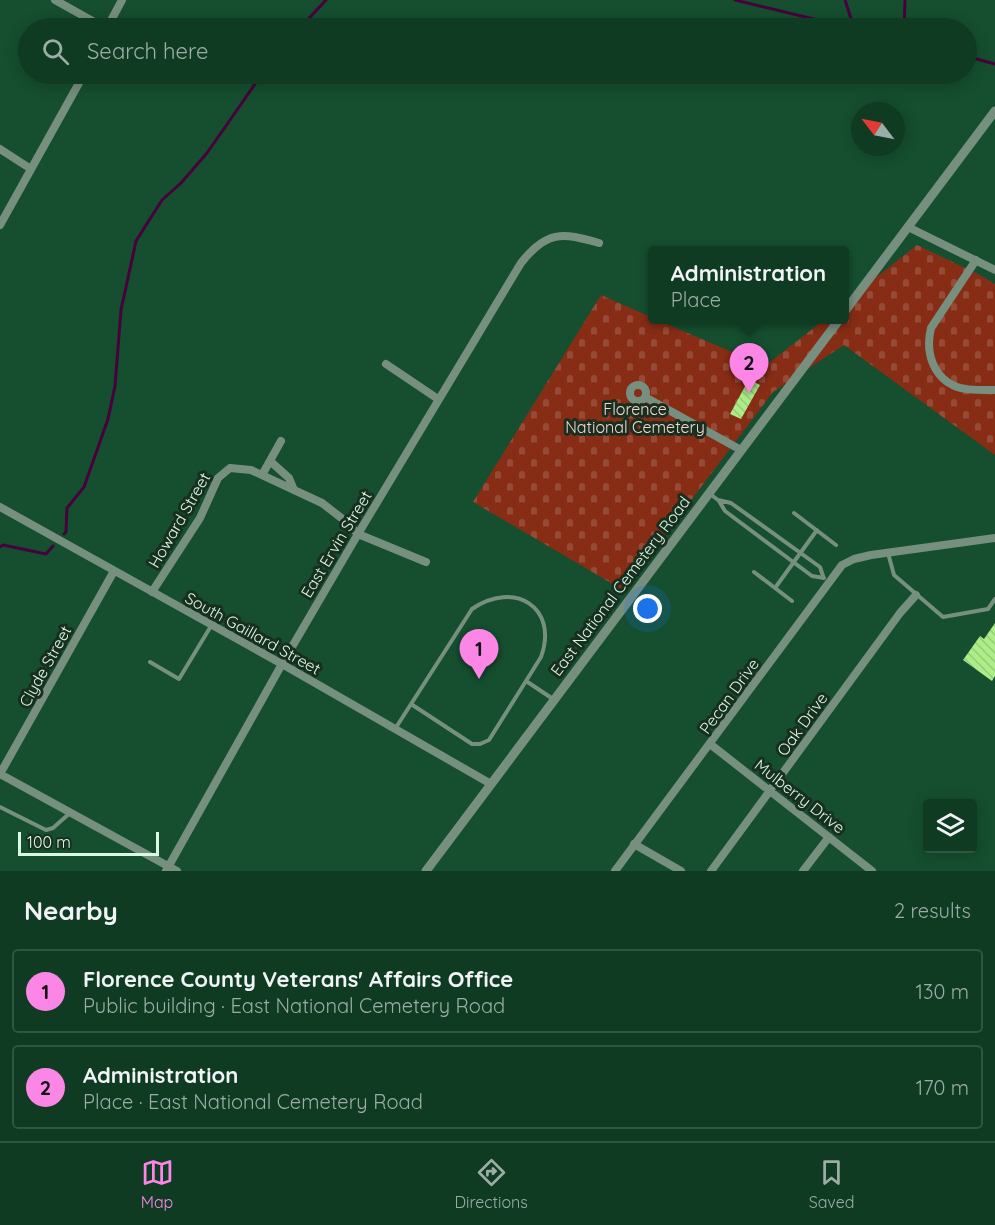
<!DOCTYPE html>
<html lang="en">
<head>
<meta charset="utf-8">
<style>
	body { margin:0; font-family:Quicksand,sans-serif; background:#19422b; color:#f1f3f6 }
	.controls { position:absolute; right:18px; bottom:18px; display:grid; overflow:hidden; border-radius:6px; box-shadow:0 3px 15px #0003 }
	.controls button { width:54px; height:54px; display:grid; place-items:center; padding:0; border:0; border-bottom:2px solid #305541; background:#103b23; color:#f1f3f6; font:30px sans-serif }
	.compass { position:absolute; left:851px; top:102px; width:54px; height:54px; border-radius:50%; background:#103b23; box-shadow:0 3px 15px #0003; rotate:302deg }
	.scale { position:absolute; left:18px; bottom:15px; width:141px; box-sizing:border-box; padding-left:6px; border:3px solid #dbf8e4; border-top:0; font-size:16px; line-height:21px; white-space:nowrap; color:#dbf8e4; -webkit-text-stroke:4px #182f20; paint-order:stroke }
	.you { position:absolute; left:648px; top:609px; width:21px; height:21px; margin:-15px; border:4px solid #fff; border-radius:50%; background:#1a73e8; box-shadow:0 0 0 9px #1a73e833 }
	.badge { display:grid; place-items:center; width:39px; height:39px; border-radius:50%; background:#fb86e5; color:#111; font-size:20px; font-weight:700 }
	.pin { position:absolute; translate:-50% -50px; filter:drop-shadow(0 2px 3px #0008) }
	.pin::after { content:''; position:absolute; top:32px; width:21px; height:18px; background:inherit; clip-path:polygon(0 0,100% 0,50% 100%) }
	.popup { position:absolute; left:648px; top:246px; width:201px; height:78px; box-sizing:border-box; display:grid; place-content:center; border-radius:6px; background:#103b23; filter:drop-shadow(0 2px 4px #0005); font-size:20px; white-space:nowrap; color:#9cada6 }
	.popup b { font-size:22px; color:#f1f3f6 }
	.popup::after { content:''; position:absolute; left:50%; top:100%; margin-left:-12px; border:12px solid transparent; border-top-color:#103b23 }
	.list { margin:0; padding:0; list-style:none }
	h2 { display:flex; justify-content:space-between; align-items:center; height:78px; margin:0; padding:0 24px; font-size:26px }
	h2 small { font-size:20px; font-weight:400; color:#9cada6 }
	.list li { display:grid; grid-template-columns:39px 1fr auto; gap:18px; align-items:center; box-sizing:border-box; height:84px; margin:0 12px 12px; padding:0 12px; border:2px solid #305541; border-radius:6px }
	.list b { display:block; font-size:22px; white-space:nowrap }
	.list p { margin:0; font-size:20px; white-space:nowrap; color:#9cada6 }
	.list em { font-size:20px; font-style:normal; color:#9cada6 }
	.icon { flex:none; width:33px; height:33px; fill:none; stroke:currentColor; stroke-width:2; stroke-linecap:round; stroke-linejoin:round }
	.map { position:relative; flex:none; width:995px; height:871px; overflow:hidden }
	.search { position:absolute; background:#103b23; box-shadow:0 3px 15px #0003; left:18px; right:18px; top:18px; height:66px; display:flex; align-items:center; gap:15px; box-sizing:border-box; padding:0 21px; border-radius:33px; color:#9cada6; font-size:22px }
	.sheet { height:270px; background:#103b23 }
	nav { display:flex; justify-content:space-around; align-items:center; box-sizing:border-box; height:84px; border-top:2px solid #305541; background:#103b23; font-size:16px; color:#9cada6 }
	nav a { display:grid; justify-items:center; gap:3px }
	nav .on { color:#fb86e5 }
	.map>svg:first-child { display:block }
	.cemetery { fill:url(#cemetery-stones) }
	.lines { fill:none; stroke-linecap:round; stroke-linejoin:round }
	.stream { stroke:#47023d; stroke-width:3 }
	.building { fill:url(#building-back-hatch) }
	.service { stroke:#778f7f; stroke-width:4 }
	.minor { stroke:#778f7f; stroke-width:8 }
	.tertiary { stroke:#778f7f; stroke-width:9 }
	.labels { text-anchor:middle; stroke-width:6; stroke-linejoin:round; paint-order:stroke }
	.park-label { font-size:16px; fill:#f5d6cf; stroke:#182f20 }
	.street-label { font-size:16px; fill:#dbf8e4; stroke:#182f20 }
</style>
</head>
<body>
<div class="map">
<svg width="995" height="871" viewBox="0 0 995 871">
	<defs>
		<pattern id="cemetery-stones" width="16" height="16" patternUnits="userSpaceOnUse" patternTransform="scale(1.5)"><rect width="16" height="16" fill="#872c15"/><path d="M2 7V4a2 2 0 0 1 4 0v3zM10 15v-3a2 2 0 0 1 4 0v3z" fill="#974b37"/></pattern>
		<pattern id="building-back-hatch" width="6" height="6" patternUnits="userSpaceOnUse" patternTransform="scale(1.5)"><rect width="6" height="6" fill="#aced87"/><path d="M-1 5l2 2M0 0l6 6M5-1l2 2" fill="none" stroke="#97cc7a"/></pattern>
	</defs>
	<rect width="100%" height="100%" fill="#154f2f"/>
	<path class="cemetery" d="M917,245l61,29 17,10v171l-151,-110 -71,47 -150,198 -150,-88 128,-207 52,23v2h4l108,46 59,-46h21v-18z"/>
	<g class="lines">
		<path class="stream" d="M735,0l116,28
			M845,0l9,28
			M300,28l26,-28
			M904,28l1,-28
			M966,56l29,8
			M64,534l2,-2 1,-24 17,-21 24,-68 7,-33 6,-76 15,-69 26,-41 19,-17 26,-30 55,-79
			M0,547l3,-2 43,9 7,-8"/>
	</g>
	<path class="building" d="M749,379l11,6 -19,34 -11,-5z
		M995,623v53l-3,5 -29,-21 17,-24 4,3z"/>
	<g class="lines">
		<path class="service" d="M710,494l8,6 13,3 89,64 3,9
			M719,501l6,10 87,65 12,2
			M794,513l42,32
			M888,553l6,22 49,42 45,-8 7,-10
			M754,572l38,29
			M775,588l42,-58
			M150,662l29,17 32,-53
			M526,681l27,18
			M395,729l77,-120c42,-29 87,-2 69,48l-52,83 -9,4h-8l-61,-40
			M0,807l46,23 7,-2 18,-16"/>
		<path class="minor" d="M55,0l50,28
			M107,28l15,-28
			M0,149l31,20
			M0,225l84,-151
			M908,227l87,43
			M976,260l-45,68c-6,24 2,50 26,59 12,4 26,3 38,3
			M386,364l52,35
			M630 393a8 8 0 1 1 16 0a8 8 0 1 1-16 0Z
			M645,397l96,53
			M270,461l19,17 5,12
			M262,475l19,-34
			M0,507l282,157 209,120
			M152,592l48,-74 18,-40 12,-10 21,2 71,33 22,17 14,14 68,28
			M710,744l162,127
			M0,774l114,-203
			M0,774l177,97
			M634,844l47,27
			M166,871l116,-207 76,-130 163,-271c25,-32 41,-31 78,-20
			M615,871l227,-306 12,-6 17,-4 124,-17
			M711,871l189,-258 16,-18
			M803,871l26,-34"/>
		<path class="tertiary" d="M845,311l150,-200
			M426,871l413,-551"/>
	</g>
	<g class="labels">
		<g class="park-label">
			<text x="635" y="415">Florence<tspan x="635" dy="18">National Cemetery</tspan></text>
		</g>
		<g class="street-label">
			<text transform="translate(179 520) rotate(-60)" y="6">Howard Street</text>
			<text transform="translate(336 544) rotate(-59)" y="6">East Ervin Street</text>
			<text transform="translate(620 586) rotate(-53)" y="6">East National Cemetery Road</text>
			<text transform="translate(253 633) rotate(29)" y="6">South Gaillard Street</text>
			<text transform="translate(45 666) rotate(-61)" y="6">Clyde Street</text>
			<text transform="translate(729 696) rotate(-54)" y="6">Pecan Drive</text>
			<text transform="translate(802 724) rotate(-54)" y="6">Oak Drive</text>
			<text transform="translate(800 796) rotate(38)" y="6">Mulberry Drive</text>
		</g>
	</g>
</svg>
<div class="controls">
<button><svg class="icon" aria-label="layers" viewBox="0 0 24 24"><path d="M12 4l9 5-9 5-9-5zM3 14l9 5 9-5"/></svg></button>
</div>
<svg class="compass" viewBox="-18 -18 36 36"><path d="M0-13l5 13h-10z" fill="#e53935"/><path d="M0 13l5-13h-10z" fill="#9cada6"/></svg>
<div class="scale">100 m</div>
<div class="you"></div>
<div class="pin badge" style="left:479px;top:679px">1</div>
<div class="pin badge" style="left:749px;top:393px">2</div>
<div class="popup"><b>Administration</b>Place</div>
<div class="search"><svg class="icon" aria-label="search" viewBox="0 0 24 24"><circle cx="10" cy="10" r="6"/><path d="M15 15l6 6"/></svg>Search here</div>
</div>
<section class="sheet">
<h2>Nearby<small>2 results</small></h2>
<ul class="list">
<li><span class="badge">1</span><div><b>Florence County Veterans' Affairs Office</b><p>Public building · East National Cemetery Road</p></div><em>130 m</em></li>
<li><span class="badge">2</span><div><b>Administration</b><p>Place · East National Cemetery Road</p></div><em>170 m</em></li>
</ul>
</section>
<nav>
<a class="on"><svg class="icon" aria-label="map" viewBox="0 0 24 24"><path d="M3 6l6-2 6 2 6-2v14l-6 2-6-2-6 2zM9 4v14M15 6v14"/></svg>Map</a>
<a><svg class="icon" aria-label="directions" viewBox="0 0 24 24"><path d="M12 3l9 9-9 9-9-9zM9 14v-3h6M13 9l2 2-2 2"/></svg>Directions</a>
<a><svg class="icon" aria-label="saved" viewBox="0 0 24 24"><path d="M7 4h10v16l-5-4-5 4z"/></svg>Saved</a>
</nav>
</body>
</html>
